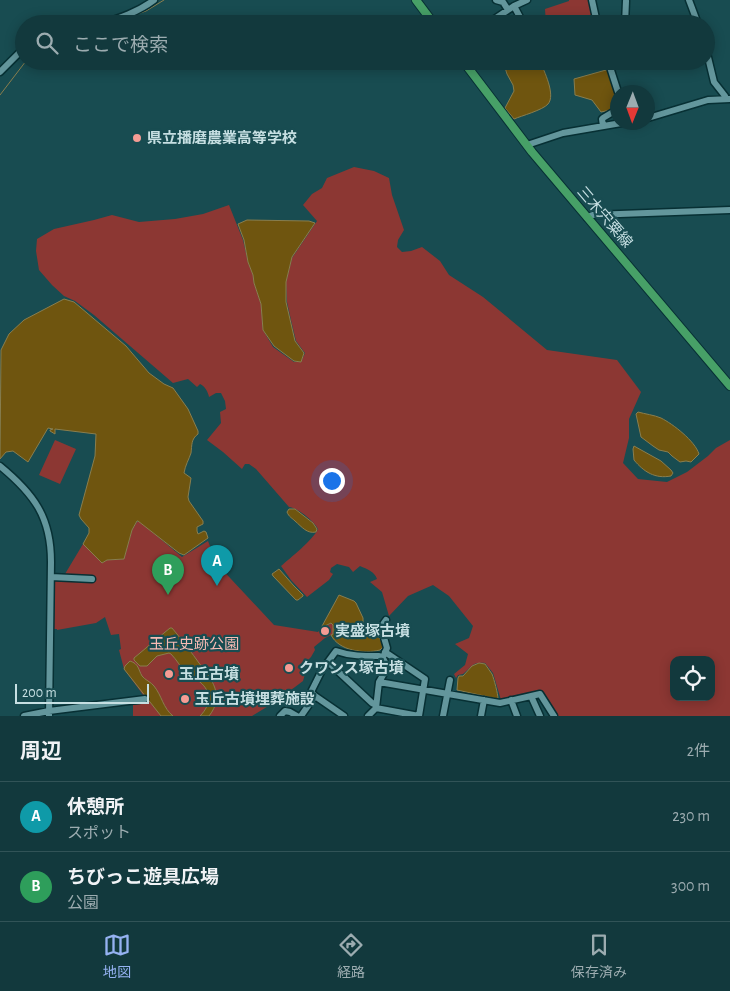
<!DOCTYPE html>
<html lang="ja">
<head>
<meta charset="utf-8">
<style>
	body { margin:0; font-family:"Alegreya Sans","Noto Sans JP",sans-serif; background:#1f4448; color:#f1f3f6 }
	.controls { position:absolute; right:15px; bottom:15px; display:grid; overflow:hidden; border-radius:10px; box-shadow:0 2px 12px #0003 }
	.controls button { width:45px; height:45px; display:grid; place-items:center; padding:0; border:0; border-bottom:1px solid #315357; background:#12393d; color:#f1f3f6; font:25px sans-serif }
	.compass { position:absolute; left:610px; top:85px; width:45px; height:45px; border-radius:50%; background:#12393d; box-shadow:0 2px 12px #0003; rotate:181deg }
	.scale { position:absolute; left:15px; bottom:12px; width:134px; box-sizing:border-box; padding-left:5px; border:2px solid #c6dfe2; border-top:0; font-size:14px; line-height:18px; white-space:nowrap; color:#c6dfe2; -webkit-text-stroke:4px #184c51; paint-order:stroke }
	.you { position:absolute; left:331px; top:480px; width:18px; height:18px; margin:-12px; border:4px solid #fff; border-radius:50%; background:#1a73e8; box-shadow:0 0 0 8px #1a73e833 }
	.badge { display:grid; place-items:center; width:32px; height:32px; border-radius:50%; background:#95b2f1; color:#fff; font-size:16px; font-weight:700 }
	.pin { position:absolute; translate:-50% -41px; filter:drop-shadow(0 1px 2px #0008) }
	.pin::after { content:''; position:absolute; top:26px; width:18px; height:15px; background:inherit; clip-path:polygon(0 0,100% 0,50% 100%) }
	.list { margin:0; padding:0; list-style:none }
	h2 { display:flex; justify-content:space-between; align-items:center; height:65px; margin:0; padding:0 20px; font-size:21px }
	h2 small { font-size:16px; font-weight:400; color:#9cacb0 }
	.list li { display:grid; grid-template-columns:32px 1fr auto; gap:15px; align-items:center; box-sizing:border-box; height:70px; padding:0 20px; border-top:1px solid #315357 }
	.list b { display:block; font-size:19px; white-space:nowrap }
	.list p { margin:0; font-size:16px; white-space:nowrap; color:#9cacb0 }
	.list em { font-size:16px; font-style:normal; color:#9cacb0 }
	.icon { flex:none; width:28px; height:28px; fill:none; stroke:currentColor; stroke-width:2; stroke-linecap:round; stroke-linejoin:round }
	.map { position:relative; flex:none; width:730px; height:716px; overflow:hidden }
	.search { position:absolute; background:#12393d; box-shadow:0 2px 12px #0003; left:15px; right:15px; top:15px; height:55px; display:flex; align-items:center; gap:12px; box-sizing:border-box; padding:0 18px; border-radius:28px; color:#9cacb0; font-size:19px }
	.sheet { height:205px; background:#12393d }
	nav { display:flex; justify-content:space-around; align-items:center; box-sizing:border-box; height:70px; border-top:1px solid #315357; background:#12393d; font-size:14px; color:#9cacb0 }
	nav a { display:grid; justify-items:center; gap:2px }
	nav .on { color:#95b2f1 }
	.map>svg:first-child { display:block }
	.green { fill:#8c3733; fill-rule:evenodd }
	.water { fill:#6f550f; stroke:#897e4e }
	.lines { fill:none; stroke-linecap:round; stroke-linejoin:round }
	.stream { stroke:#897e4e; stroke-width:1 }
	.minor-casing { stroke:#073034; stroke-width:9 }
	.major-casing { stroke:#073034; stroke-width:10 }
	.minor { stroke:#63969c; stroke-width:6 }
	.major { stroke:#47a067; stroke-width:8 }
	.poi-dot { fill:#f59c94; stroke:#184c51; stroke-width:2 }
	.labels { text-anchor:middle; stroke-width:4.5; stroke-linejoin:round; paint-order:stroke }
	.poi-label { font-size:15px; font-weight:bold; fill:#c6dfe2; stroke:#184c51; text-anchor:start }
	.street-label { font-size:15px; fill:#c6dfe2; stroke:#184c51 }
	.park-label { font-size:15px; fill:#f7bbb4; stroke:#184c51 }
</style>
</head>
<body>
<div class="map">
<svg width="730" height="716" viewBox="0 0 730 716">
	<rect width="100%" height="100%" fill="#184c51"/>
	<path class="green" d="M569,0h22l4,22 -5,2h-44l-1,-15 24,-8z
		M354,167l20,4 15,7 3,17 12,35 -6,10 -1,7 5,5 9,-1 11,-4 18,14 9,14 34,22 64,53 70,10 24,32 -12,27v19l-6,25 15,16 29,3 20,-10 21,-16 8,-8 14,-8v276h-174l-15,-26 -20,7 -20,3 -8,-27 -8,-10c-13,-1 -13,4 -22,11l-5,1 -2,3 -2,-4 11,-9 3,-11 -13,-10 14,-6 4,-12 -24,-30 -16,-11 -25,11 -19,20 -7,-24 -12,-10 7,-3c-2,-7 -10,-10 -17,-13l-7,6 -4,-5 -12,-3 -6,4 -1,4 3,2 -4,6 -22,17 -16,-17 -10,-14c9,-8 32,-26 37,-37 -4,-8 -20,-21 -29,-22l-33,-38 -7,-5h-4l-3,5 -19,-17 -16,-12 14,-17 -1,-11 6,-3 -1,-8 -4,-8h-5l-7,4c-1,-5 -4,-11 -9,-13l-3,3 -9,-8 -15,4 -79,-68 -19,-14 -11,-5 -12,-11 -13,-15 -3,-19 1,-12 17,-10 40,-9 18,-5 27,7 36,-3 28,-5 26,-9 14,35 5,22 5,13 1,8 7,21 2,26 10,17 21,15h7l4,-9 -9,-12 -5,-21 -4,-18 -1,-20 6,-24 25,-37 -14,-16 9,-11 10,-6 5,-10zM674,660h37v37h-37z
		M55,440l21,9 -16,35 -21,-9z
		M139,521l43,36 26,-16 9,23 57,61 44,7c4,-5 9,-5 13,-9l2,2v9l-8,4 -11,9 1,3 -4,7 -6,6v11l-2,7 -28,21 -23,14h-119v-11l16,-2 -25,-34 -5,-19 2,-1 -2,-15 -8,1 -6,-18 -9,6 -39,7v-1h-3l1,-54 10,-1 18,-30 19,19 5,-3 17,-1 8,-29 5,-8z"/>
	<path class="water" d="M503,61h37c4,10 16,34 8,43 -5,6 -27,12 -34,15l-9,-11 9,-17 -1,-6 -6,-11z
		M606,70l2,1c5,11 12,26 7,38l-14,3 -9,-12 -17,-5 -1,-16z
		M247,220l62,1 6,2 -23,34 -6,25v20l9,39 9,12 -3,9 -7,-1 -20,-15 -11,-16 -2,-26 -7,-21 -1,-8 -5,-13 -4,-22 -6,-16z
		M64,299l10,3 52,44 23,27 15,11 9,4 15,21 10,22v3c-7,5 -6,11 -7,19 -2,6 -6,13 -7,20l7,5 -3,19 1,4 14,20v3l-6,3v4l1,3 6,-3 2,1 2,6 -24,17 -5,-2 -41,-32h-1l-5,9 -8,29 -17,1 -5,3 -19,-19 6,-11v-5l-8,-9 -2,-4 16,-59 1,-22 -41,-5v5l-5,-3v-1l3,-1 -5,-1 -20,34 -15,-11 -7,1 -6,7 1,-109 8,-16 15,-14z
		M638,412c7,2 16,3 23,6 12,6 34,23 38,36l-8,8 -5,-1 -6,1 -8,-6 -4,-4 -9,-2 -6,-4 -12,-9 -5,-23z
		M634,446l27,15 10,9 2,3 -2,3c-16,3 -27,-4 -37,-16l-1,-11z
		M289,509h6l18,14 4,6 -1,3c-9,2 -14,-5 -21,-11 -3,-3 -6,-4 -8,-9z
		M279,569l15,17 9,9v1l-5,4h-2l-23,-24 -1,-2z
		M339,595l15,6 2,2 7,15v9c9,7 16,7 21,19l-4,4c-16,4 -41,1 -49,-15l2,-1v-9l-2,-2 -10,5z
		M170,628h2l5,6c7,9 15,19 22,29 13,16 26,33 10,53h-9c11,-11 12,-24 0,-34 -5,-4 -10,-5 -14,-9 -5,-5 -9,-13 -15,-19l-2,-1 -12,3 -10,10h-7l-6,-6v-2z
		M130,661c9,3 8,8 12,15 3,4 9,6 12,10 8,10 9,22 19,30h-12l-37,-47 1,-3z
		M479,663l6,1c2,3 5,7 7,10 2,5 6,20 6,25l-41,-9 1,-12 1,-2h4l9,-10z"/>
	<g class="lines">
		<path class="stream" d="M129,17l17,-6 18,-11
			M0,95l26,-34"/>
		<g class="minor-casing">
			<path id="minor" d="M496,0l7,2 5,8
				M592,0l5,23 11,-3 17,1
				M689,0l9,24
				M514,6l8,15 1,3
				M101,24c19,-6 37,-12 53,-24
				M487,24l27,-18 13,-6
				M625,24l1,-23
				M706,49l8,33 11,14 1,3
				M608,61l10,31
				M0,72l24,-24
				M648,118l60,-18 22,-1
				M603,126l-1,-7 1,-1 15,-9
				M527,145l36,-12 64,-11
				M587,218l5,-3 138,-5
				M0,466c34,28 51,51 51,96l-2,154
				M51,577l41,2
				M385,652l40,27 -6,37
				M384,655l3,-7 -6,-21 5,-7
				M328,662l44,41 4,2
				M379,682l121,21 40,-9 14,22
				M315,696l29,20
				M531,696l9,20
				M511,700l6,16
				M376,708l43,8
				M24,716l25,-5 96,-12
				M280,716l5,-5 5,1 7,4
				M301,716l14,-20 -4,-4 11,-22 14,-19c14,5 28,5 43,5l4,2 3,6v6l-7,12 -3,26 -8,8
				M443,716l7,-36
				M481,716l3,-16"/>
		</g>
		<g class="major-casing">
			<path id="major" d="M416,0l18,24
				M463,61l69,91 198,234"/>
		</g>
		<use href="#minor" class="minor"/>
		<use href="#major" class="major"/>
	</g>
	<g class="poi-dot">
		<circle cx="137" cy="138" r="5"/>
		<circle cx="325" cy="631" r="5"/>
		<circle cx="289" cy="668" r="5"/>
		<circle cx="169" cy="674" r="5"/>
		<circle cx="185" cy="699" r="5"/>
	</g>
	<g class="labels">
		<g class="poi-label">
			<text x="147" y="143">県立播磨農業高等学校</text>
			<text x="335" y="636">実盛塚古墳</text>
			<text x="299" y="673">クワンス塚古墳</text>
			<text x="179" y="679">玉丘古墳</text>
			<text x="195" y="704">玉丘古墳埋葬施設</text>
		</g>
		<g class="street-label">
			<text transform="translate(605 217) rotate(49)" y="5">三木宍粟線</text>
		</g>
		<g class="park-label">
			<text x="194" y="649">玉丘史跡公園</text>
		</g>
	</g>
</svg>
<div class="controls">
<button><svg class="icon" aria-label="locate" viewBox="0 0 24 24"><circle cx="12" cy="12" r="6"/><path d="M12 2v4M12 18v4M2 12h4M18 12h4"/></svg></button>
</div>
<svg class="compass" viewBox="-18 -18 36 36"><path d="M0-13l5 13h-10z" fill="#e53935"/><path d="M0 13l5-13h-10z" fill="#9cacb0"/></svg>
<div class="scale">200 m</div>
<div class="you"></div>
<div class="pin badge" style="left:217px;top:586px;background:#0f9aa8">A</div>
<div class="pin badge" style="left:168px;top:595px;background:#2e9e5b">B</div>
<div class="search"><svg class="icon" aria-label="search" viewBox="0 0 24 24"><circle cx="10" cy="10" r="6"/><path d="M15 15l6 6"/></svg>ここで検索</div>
</div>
<section class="sheet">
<h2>周辺<small>2件</small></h2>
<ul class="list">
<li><span class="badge" style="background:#0f9aa8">A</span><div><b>休憩所</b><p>スポット</p></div><em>230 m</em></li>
<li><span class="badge" style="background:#2e9e5b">B</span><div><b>ちびっこ遊具広場</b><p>公園</p></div><em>300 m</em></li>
</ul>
</section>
<nav>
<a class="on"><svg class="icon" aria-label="map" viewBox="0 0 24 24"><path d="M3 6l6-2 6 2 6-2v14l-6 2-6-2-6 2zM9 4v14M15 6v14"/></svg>地図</a>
<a><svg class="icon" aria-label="directions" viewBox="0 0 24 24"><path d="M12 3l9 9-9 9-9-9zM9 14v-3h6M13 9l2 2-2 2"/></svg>経路</a>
<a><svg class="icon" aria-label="saved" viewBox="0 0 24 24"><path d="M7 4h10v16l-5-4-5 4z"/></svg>保存済み</a>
</nav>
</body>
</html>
